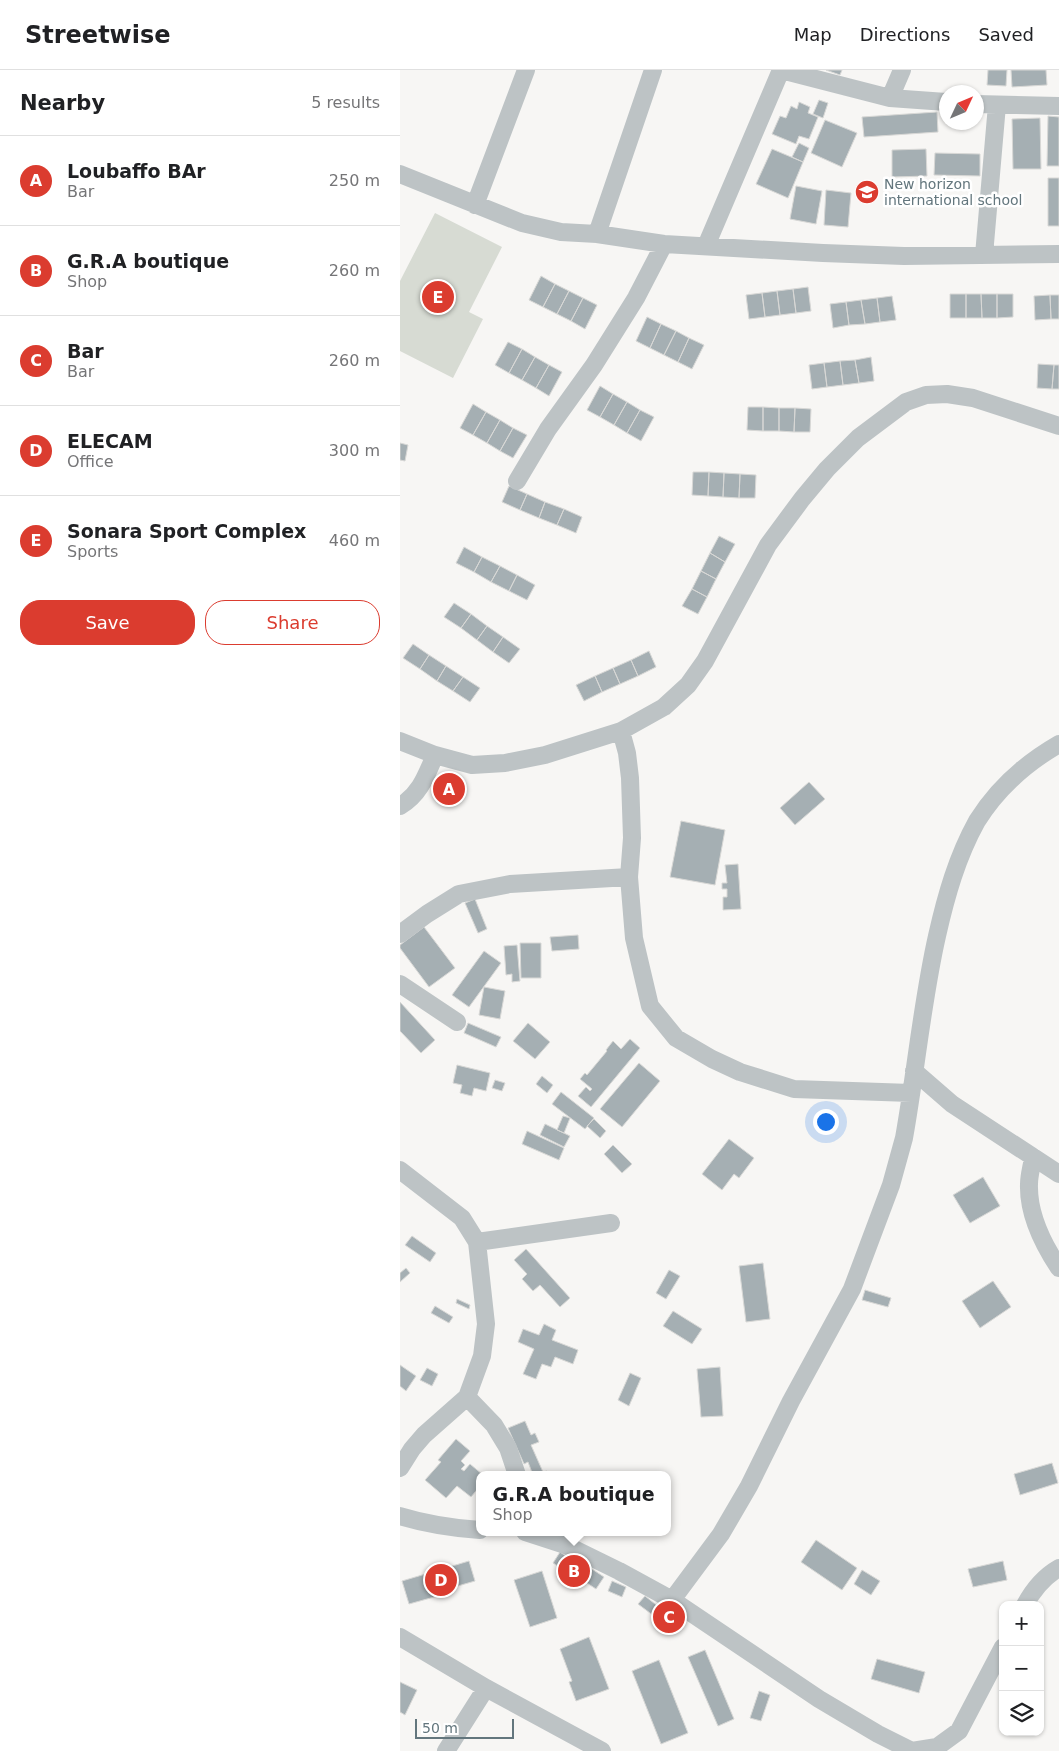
<!DOCTYPE html>
<html lang="en">
<head>
<meta charset="utf-8">
<style>
	body { margin:0; font-family:"DejaVu Sans",sans-serif; background:#f6f6f6; color:#202124 }
	.controls { position:absolute; right:15px; bottom:15px; display:grid; overflow:hidden; border-radius:10px; box-shadow:0 1px 4px #0004 }
	.controls button { width:45px; height:45px; display:grid; place-items:center; padding:0; border:0; border-bottom:1px solid #e0e0e0; background:#fff; color:#202124; font:25px sans-serif }
	.compass { position:absolute; left:539px; top:15px; width:45px; height:45px; border-radius:50%; background:#fff; box-shadow:0 1px 4px #0004; rotate:46deg }
	.scale { position:absolute; left:15px; bottom:12px; width:99px; box-sizing:border-box; padding-left:5px; border:2px solid #63767d; border-top:0; font-size:14px; line-height:18px; white-space:nowrap; color:#63767d; -webkit-text-stroke:4px #fff; paint-order:stroke }
	.you { position:absolute; left:425px; top:1051px; width:18px; height:18px; margin:-12px; border:4px solid #fff; border-radius:50%; background:#1a73e8; box-shadow:0 0 0 8px #1a73e833 }
	.badge { display:grid; place-items:center; width:32px; height:32px; border-radius:50%; background:#db3c2f; color:#fff; font-size:16px; font-weight:700 }
	.pin { position:absolute; translate:-50% -50%; border:2px solid #fff; box-shadow:0 1px 5px #0006 }
	.popup { position:absolute; left:76px; top:1401px; width:195px; height:65px; box-sizing:border-box; display:grid; place-content:center; border-radius:10px; background:#fff; filter:drop-shadow(0 1px 4px #0005); font-size:16px; white-space:nowrap; color:#757577 }
	.popup b { font-size:19px; color:#202124 }
	.popup::after { content:''; position:absolute; left:50%; top:100%; margin-left:-10px; border:10px solid transparent; border-top-color:#fff }
	.list { margin:0; padding:0; list-style:none }
	h2 { display:flex; justify-content:space-between; align-items:center; height:65px; margin:0; padding:0 20px; font-size:21px }
	h2 small { font-size:16px; font-weight:400; color:#757577 }
	.list li { display:grid; grid-template-columns:32px 1fr auto; gap:15px; align-items:center; box-sizing:border-box; height:90px; padding:0 20px; border-top:1px solid #e0e0e0 }
	.list b { display:block; font-size:19px; white-space:nowrap }
	.list p { margin:0; font-size:16px; white-space:nowrap; color:#757577 }
	.list em { font-size:16px; font-style:normal; color:#757577 }
	.actions { display:flex; gap:10px; padding:15px 20px }
	.actions a { flex:1; padding:11px 0; border:1px solid #db3c2f; border-radius:20px; text-align:center; font-size:18px; color:#db3c2f }
	.actions .main { background:#db3c2f; color:#fff }
	.icon { flex:none; width:28px; height:28px; fill:none; stroke:currentColor; stroke-width:2; stroke-linecap:round; stroke-linejoin:round }
	.map { position:relative; flex:none; width:659px; height:1681px; overflow:hidden }
	header { display:flex; align-items:center; gap:30px; box-sizing:border-box; height:70px; padding:0 25px; background:#fff; border-bottom:1px solid #e0e0e0 }
	header strong { font-size:24px }
	nav { display:flex; gap:28px; margin-inline-start:auto; font-size:18px }
	main { display:flex }
	aside { flex:1; background:#fff }
	.map>svg:first-child { display:block }
	.green { fill:#d7dbd3 }
	.building { fill:#a5afb3; stroke:#d8d8d6 }
	.lines { fill:none; stroke-linecap:round; stroke-linejoin:round }
	.minor { stroke:#bdc3c5; stroke-width:18 }
	.labels { text-anchor:middle; stroke-width:5; stroke-linejoin:round; paint-order:stroke }
	.poi-label { font-size:14px; fill:#63767d; stroke:#fff; text-anchor:start }
</style>
</head>
<body>
<header>
<strong>Streetwise</strong>
<nav><a>Map</a><a>Directions</a><a>Saved</a></nav>
</header>
<main>
<aside>
<h2>Nearby<small>5 results</small></h2>
<ul class="list">
<li><span class="badge">A</span><div><b>Loubaffo BAr</b><p>Bar</p></div><em>250 m</em></li>
<li><span class="badge">B</span><div><b>G.R.A boutique</b><p>Shop</p></div><em>260 m</em></li>
<li><span class="badge">C</span><div><b>Bar</b><p>Bar</p></div><em>260 m</em></li>
<li><span class="badge">D</span><div><b>ELECAM</b><p>Office</p></div><em>300 m</em></li>
<li><span class="badge">E</span><div><b>Sonara Sport Complex</b><p>Sports</p></div><em>460 m</em></li>
</ul>
<div class="actions"><a class="main">Save</a><a>Share</a></div>
</aside>
<div class="map">
<svg width="659" height="1681" viewBox="0 0 659 1681">
	<rect width="100%" height="100%" fill="#f7f6f4"/>
	<path class="green" d="M35,143l67,34 -33,65 14,7 -30,59 -53,-27v-70z"/>
	<path class="building" d="M426,0h16l-2,5z
		M588,0h19l-1,16 -19,-1z
		M611,0h35l1,15 -35,2z
		M419,30l9,3 -5,15 -10,-4z
		M399,32l11,5 -2,6 10,4 -9,22 -10,-3 -3,8 -24,-10 8,-18 6,2 5,-12 6,3z
		M537,42l1,20 -74,5 -2,-20z
		M648,46l11,1v49h-12z
		M640,48l1,51h-28l-1,-50z
		M425,50l32,13 -15,34 -31,-14z
		M399,73l10,5 -6,14 -11,-5z
		M372,79l31,13 -15,36 -32,-14z
		M526,79l1,27 -35,1v-27z
		M535,83l45,1v22l-46,-1z
		M648,108h11v48h-11z
		M396,116l26,5 -6,33 -26,-5z
		M426,120l25,3 -3,34 -24,-2z
		M141,206l14,8 -12,23 -14,-7z
		M155,214l14,7 -12,23 -14,-7z
		M408,217l3,24 -15,2 -3,-24z
		M393,219l3,24 -16,2 -3,-24z
		M169,221l14,7 -12,23 -14,-7z
		M377,221l3,24 -15,2 -3,-24z
		M362,223l3,24 -16,2 -3,-24z
		M550,224h16v24h-16z
		M566,224h15l1,24h-16z
		M581,224h16v24h-15z
		M597,224h16v23l-16,1z
		M650,225l1,24 -16,1 -1,-24z
		M650,225h9v24h-8z
		M492,226l4,24 -16,2 -3,-24z
		M183,228l14,7 -12,24 -14,-8z
		M477,228l3,24 -15,2 -4,-24z
		M461,230l4,24 -16,1 -3,-23z
		M446,232l3,23 -16,3 -3,-24z
		M247,247l14,7 -11,24 -14,-7z
		M261,254l15,7 -12,24 -14,-7z
		M276,261l13,7 -11,24 -14,-7z
		M289,268l15,7 -12,24 -14,-7z
		M108,272l14,7 -13,24 -14,-8z
		M122,279l13,8 -13,23 -13,-7z
		M135,287l14,8 -13,23 -14,-8z
		M471,287l3,24 -15,2 -4,-23z
		M455,290l4,23 -16,2 -3,-24z
		M440,291l3,24 -16,2 -3,-24z
		M424,293l3,24 -15,2 -3,-24z
		M638,294l16,1 -2,24 -15,-1z
		M149,295l13,7 -13,24 -13,-8z
		M654,295h5v24h-7z
		M200,316l13,8 -13,23 -13,-7z
		M213,324l14,8 -13,23 -14,-8z
		M227,332l13,8 -13,23 -13,-8z
		M73,334l13,8 -13,23 -13,-7z
		M348,337h15v24l-16,-1z
		M363,337l16,1v23h-16z
		M379,338h16l-1,24 -15,-1z
		M395,338l16,1 -1,23h-16z
		M240,340l14,7 -13,24 -14,-8z
		M86,342l14,8 -13,23 -14,-8z
		M100,350l13,8 -13,23 -13,-8z
		M113,358l14,7 -14,23 -13,-7z
		M0,373l8,2 -3,16 -5,-1z
		M293,402h16l-1,24 -16,-1z
		M309,402l15,1 -1,24 -15,-1z
		M324,403l16,1 -1,24 -16,-1z
		M340,404l16,1 -1,23h-16z
		M109,416l18,8 -7,16 -18,-8z
		M127,424l18,8 -6,16 -19,-8z
		M145,432l19,7 -7,16 -18,-7z
		M164,439l18,8 -6,16 -19,-8z
		M319,466l16,8 -10,18 -15,-9z
		M64,477l18,10 -8,15 -18,-9z
		M310,483l15,9 -9,17 -15,-8z
		M82,487l18,9 -9,16 -17,-10z
		M100,496l17,9 -8,16 -18,-9z
		M301,501l15,8 -9,18 -15,-8z
		M117,505l18,10 -8,15 -18,-9z
		M292,519l15,8 -9,17 -16,-8z
		M54,533l17,11 -10,14 -17,-11z
		M71,544l16,12 -10,14 -16,-12z
		M87,556l16,11 -10,15 -16,-12z
		M103,567l17,12 -11,14 -16,-11z
		M13,574l16,11 -9,14 -17,-11z
		M249,581l7,16 -18,9 -7,-16z
		M29,585l17,11 -9,15 -17,-12z
		M231,590l7,16 -18,8 -7,-16z
		M46,596l17,11 -10,14 -16,-10z
		M213,598l7,16 -18,8 -7,-16z
		M195,606l7,16 -18,9 -8,-16z
		M63,607l17,11 -10,14 -17,-11z
		M42,703l23,10 -9,21 -23,-10z
		M409,712l16,17 -30,26 -15,-17z
		M281,751l44,9 -10,55 -45,-8z
		M338,794l3,45 -18,1v-13h4v-8h-5v-6h5l-2,-18z
		M75,829l12,30 -9,4 -13,-30z
		M24,857l31,41 -26,19 -29,-39v-3z
		M178,865l1,14 -27,2 -2,-14z
		M120,873h21v35h-20z
		M117,875l3,36 -8,1v-8l-6,1 -2,-29z
		M84,881l17,12 -32,44 -17,-12z
		M84,917l21,4 -5,28 -21,-4z
		M0,932l35,38 -14,13 -21,-22z
		M68,953l33,14 -5,10 -32,-14z
		M128,953l22,19 -15,17 -22,-18z
		M230,969l10,9 -49,59 -13,-11 8,-9 4,4 2,-2 -12,-10 5,-6 2,2 20,-24 -1,-1 7,-9 8,8z
		M239,993l21,18 -38,46 -22,-18z
		M57,995l33,8 -4,18 -12,-3 -2,8 -12,-3 2,-8 -9,-2z
		M142,1006l11,9 -6,8 -11,-9z
		M95,1010l10,3 -3,8 -10,-3z
		M161,1022l33,26 -9,11 -33,-25z
		M163,1046l7,2 -6,15 -7,-3z
		M194,1049l12,12 -6,7 -13,-12z
		M145,1054l25,12 -6,11 -24,-12z
		M127,1061l37,17 -5,12 -37,-16z
		M329,1069l25,19 -15,20 -5,-4 -12,16 -20,-16z
		M213,1075l19,19 -10,9 -18,-19z
		M583,1107l17,29 -30,17 -17,-28z
		M12,1166l24,17 -6,9 -25,-17z
		M126,1179l44,49 -10,9 -20,-22 -7,6 -11,-12 5,-5 -13,-14z
		M363,1193l7,56 -24,3 -7,-56z
		M6,1198l4,5 -10,9v-9z
		M269,1200l11,6 -14,23 -10,-6z
		M593,1211l18,26 -31,21 -18,-27z
		M465,1220l26,8 -3,9 -26,-7z
		M57,1229l13,6 -1,4 -13,-6z
		M35,1236l18,11 -4,6 -18,-10z
		M273,1241l29,18 -10,15 -29,-18z
		M144,1254l12,6 -4,10 26,10 -5,14 -18,-7 -4,10 -9,-3 -6,15 -13,-5 11,-25 -16,-7 5,-13 16,6z
		M0,1295l16,11 -10,15 -6,-5z
		M320,1297l3,49 -22,1 -4,-48z
		M27,1298l11,6 -6,12 -12,-6z
		M230,1303l11,5 -12,28 -11,-6z
		M125,1351l6,14 4,-2 4,9 -8,3 12,27 4,-1 2,4h-16l-5,-13 -4,2 -16,-36z
		M56,1369l14,12 -9,10 4,4 -4,4 3,2 6,-7 13,11h-3v11l-9,11 -14,-11 -11,12 -21,-18 16,-18 -3,-2z
		M652,1393l6,20 -38,12 -6,-21z
		M416,1470l41,28 -15,22 -41,-28z
		M160,1482l22,15 -6,10 -23,-14z
		M69,1491l6,20 -31,9 1,4 -36,10 -7,-23z
		M603,1491l4,19 -34,7 -5,-18z
		M189,1497l15,10 -8,12 -15,-10z
		M462,1500l18,11 -9,14 -17,-11z
		M142,1501l15,47 -27,9 -16,-47z
		M212,1511l14,6 -4,10 -14,-6z
		M245,1526l15,12 -6,8 -16,-12z
		M266,1539l13,12 -9,9 -13,-13z
		M189,1567l20,52 -33,12 -7,-19 3,-1 -12,-32z
		M305,1580l29,69 -16,7 -30,-69z
		M477,1589l48,13 -6,21 -48,-14z
		M259,1590l29,73 -27,11 -29,-73z
		M0,1612l17,8 -12,25 -5,-3z
		M359,1621l11,4 -9,26 -11,-3z"/>
	<g class="lines">
		<path class="minor" d="M490,28l56,4
			M576,34l83,2
			M0,104l122,49 39,9 36,2 67,10 159,9 81,3 155,-2
			M75,135l51,-135
			M197,164l56,-164
			M306,176l75,-176 109,28 12,-28
			M584,185l13,-150
			M117,411l31,-52 46,-64 42,-67 28,-54
			M221,661l6,22 3,25 2,60 -3,39 5,61 16,68 26,32 36,21 28,13 54,17 117,4
			M0,671l35,14 37,10 33,-2 40,-8 76,-24 43,-24 24,-22 17,-24 63,-116 34,-46 25,-30 31,-31 48,-36 20,-7 21,-1 26,4 86,28
			M0,736c20,-12 26,-30 35,-51
			M0,864l27,-20 32,-20 51,-10 119,-7
			M0,914l57,38
			M514,1001l38,33 107,70
			M633,1087c-1,9 -4,18 -4,27 -1,29 14,60 30,84
			M0,1100l62,48 15,24 9,82 -4,32 -15,41 -43,38 -12,14 -12,19
			M77,1172l134,-19
			M67,1327l27,28 14,23 9,27
			M0,1446c26,8 53,12 80,14
			M125,1462l43,14 51,25 53,29 49,-66 28,-48 42,-85 61,-112 39,-104 13,-47c12,-67 18,-136 33,-202 9,-40 20,-79 40,-115 20,-32 49,-58 82,-77
			M272,1530l147,99 59,35 34,17 25,-4 22,-16 44,-84
			M625,1535c8,-15 20,-29 34,-37
			M0,1567l86,51 116,63
			M46,1681l40,-63"/>
	</g>
	<defs>
		<g id="school-disc" transform="scale(1.25)"><circle r="9.5" fill="#db3c2f" stroke="#fff"/><path d="M0-5L7-2L0 1L-7-2ZM-4 1L0 2.5L4 1V4Q0 6-4 4Z" fill="#fff"/></g>
	</defs>
	<g fill-rule="evenodd">
		<use href="#school-disc" x="467" y="122"/>
	</g>
	<g class="labels">
		<g class="poi-label">
			<text x="484" y="119">New horizon<tspan x="484" dy="16">international school</tspan></text>
		</g>
	</g>
</svg>
<div class="controls">
<button>+</button>
<button>−</button>
<button><svg class="icon" aria-label="layers" viewBox="0 0 24 24"><path d="M12 4l9 5-9 5-9-5zM3 14l9 5 9-5"/></svg></button>
</div>
<svg class="compass" viewBox="-18 -18 36 36"><path d="M0-13l5 13h-10z" fill="#e53935"/><path d="M0 13l5-13h-10z" fill="#757577"/></svg>
<div class="scale">50 m</div>
<div class="you"></div>
<div class="pin badge" style="left:49px;top:719px">A</div>
<div class="pin badge" style="left:174px;top:1501px">B</div>
<div class="popup"><b>G.R.A boutique</b>Shop</div>
<div class="pin badge" style="left:269px;top:1547px">C</div>
<div class="pin badge" style="left:41px;top:1510px">D</div>
<div class="pin badge" style="left:38px;top:227px">E</div>
</div>
</main>
</body>
</html>
